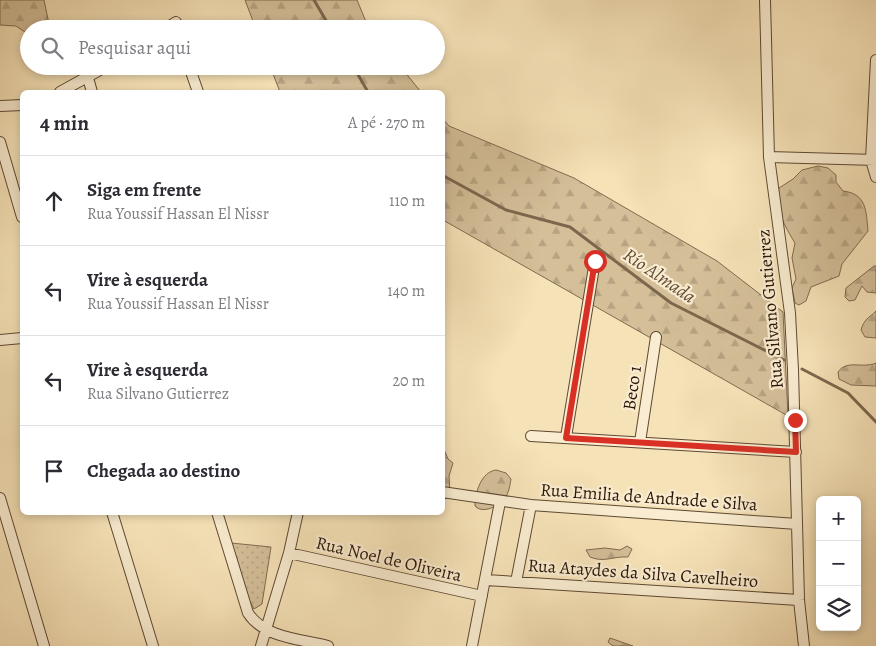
<!DOCTYPE html>
<html lang="pt">
<head>
<meta charset="utf-8">
<style>
	body { margin:0; font-family:Alegreya,serif; background:#f2f2f3; color:#2b2b33 }
	.controls { position:absolute; right:15px; bottom:15px; display:grid; overflow:hidden; border-radius:8px; box-shadow:0 2px 8px #0003 }
	.controls button { width:45px; height:45px; display:grid; place-items:center; padding:0; border:0; border-bottom:1px solid #e1e1e2; background:#fff; color:#2b2b33; font:25px sans-serif }
	.stop { position:absolute; width:15px; height:15px; margin:-11px; border:4px solid #d93025; border-radius:50%; background:#fff }
	.stop.end { background:#d93025; border-color:#fff; box-shadow:0 1px 5px #0008 }
	.list { margin:0; padding:0; list-style:none }
	h2 { display:flex; justify-content:space-between; align-items:center; height:65px; margin:0; padding:0 20px; font-size:21px }
	h2 small { font-size:16px; font-weight:400; color:#7c7c81 }
	.list li { display:grid; grid-template-columns:32px 1fr auto; gap:15px; align-items:center; box-sizing:border-box; height:90px; padding:0 20px; border-top:1px solid #e1e1e2 }
	.list b { display:block; font-size:19px; white-space:nowrap }
	.list p { margin:0; font-size:16px; white-space:nowrap; color:#7c7c81 }
	.list em { font-size:16px; font-style:normal; color:#7c7c81 }
	.icon { flex:none; width:28px; height:28px; fill:none; stroke:currentColor; stroke-width:2; stroke-linecap:round; stroke-linejoin:round }
	.map { position:relative; flex:none; width:876px; height:646px; overflow:hidden }
	.search { position:absolute; background:#fff; box-shadow:0 2px 8px #0003; left:20px; top:20px; width:425px; height:55px; display:flex; align-items:center; gap:12px; box-sizing:border-box; padding:0 18px; border-radius:28px; color:#7c7c81; font-size:19px }
	.panel { position:absolute; background:#fff; box-shadow:0 2px 8px #0003; left:20px; top:90px; width:425px; height:425px; border-radius:8px }
	.map>svg:first-child { display:block }
	.grass { fill:url(#grass-dots); stroke:#806a50 }
	.forest { fill:url(#forest-firs); stroke:#806a50 }
	.lines { fill:none; stroke-linecap:round; stroke-linejoin:round }
	.stream { stroke:#7c674d; stroke-width:3 }
	.minor-casing { stroke:#5e4933; stroke-width:12 }
	.minor { stroke:#f9ecd0; stroke-width:10 }
	.route { stroke:#d93025; stroke-width:6 }
	.labels { text-anchor:middle; stroke-width:4.5; stroke-linejoin:round; paint-order:stroke }
	.street-label { font-size:18px; fill:#2c1607; stroke:#f9ecd0 }
	.water-label { font-size:19px; font-style:italic; fill:#614c35; stroke:#f9ecd0 }
</style>
</head>
<body>
<div class="map">
<svg width="876" height="646" viewBox="0 0 876 646">
	<defs>
		<pattern id="grass-dots" width="8" height="8" patternUnits="userSpaceOnUse" patternTransform="scale(1.25)"><rect width="8" height="8" fill="#d4bf99"/><path d="M2 2h.1M6 6h.1" fill="none" stroke="#b6a382" stroke-width="1.8" stroke-linecap="round"/></pattern>
		<pattern id="forest-firs" width="22" height="20" patternUnits="userSpaceOnUse" patternTransform="scale(1.25)"><rect width="22" height="20" fill="#d4bf99"/><path d="M5 1l3.5 6h-7zM16 11l3.5 6h-7z" fill="#b6a382"/></pattern>
	</defs>
	<rect width="100%" height="100%" fill="#f6e2b7"/>
	<filter id="stains"><feTurbulence type="fractalNoise" baseFrequency=".004" numOctaves="4"/><feColorMatrix values="0 0 0 0 .2 0 0 0 0 .09 0 0 0 0 .02 0 0 0 .5 -.17"/></filter>
	<radialGradient id="worn" r=".72"><stop offset=".6" stop-color="#630" stop-opacity="0"/><stop offset="1" stop-color="#630" stop-opacity=".3"/></radialGradient>
	<path class="grass" d="M231,543l40,4 -9,57 -8,5 -9,-16z"/>
	<path class="forest" d="M0,0h44l5,24 -5,5h-15v2l-4,1 -9,-6 -16,-1z
		M245,0h112l12,29h-113z
		M270,66h130l21,26h-141z
		M442,118l7,8 125,52 143,83 66,51 5,104 -345,-196z
		M818,166l10,2 8,7v7l7,9c24,3 23,20 25,40l-26,33 -3,12 -28,11 -5,14 -7,4 -4,-2 -3,-15 4,-9 -4,-21 3,-15c-10,-16 -21,-36 -16,-55l14,-9 9,-9z
		M874,266h2v27l-9,-1 -5,-6 -7,14 -6,1 -4,-4 1,-9z
		M876,311v27l-11,-1 -4,-7c3,-11 8,-12 15,-19z
		M876,363v23l-25,-1 -12,-6 -1,-7c9,-13 24,-3 38,-9z
		M442,445l6,14 5,4 -4,13 1,20 -5,3h-3z
		M496,470l10,3 5,6c-1,6 -2,14 -6,19 -6,9 -23,16 -30,8 0,-13 6,-34 21,-36z
		M627,546l5,3 -4,8c-15,-1 -24,6 -38,0l-4,-7 19,-2 15,2z
		M610,638l23,8h-20l-5,-4z"/>
	<g class="lines">
		<path class="stream" d="M314,0l17,29
			M353,66l15,26
			M442,175l64,35 64,17 101,76 113,57
			M802,369l46,24 28,29"/>
		<g class="minor-casing">
			<path id="minor" d="M765,0l4,157 21,156 3,57 6,230 5,46
				M165,29l11,-7 2,7
				M876,60l-5,100 5,17
				M189,66l9,26
				M88,78l4,14
				M60,92l47,-26
				M0,106l22,-1
				M0,142l22,75
				M769,157l107,3
				M0,340l22,-2
				M531,436l265,16
				M566,437l29,-176
				M640,442l16,-105
				M442,492l89,13 266,19
				M0,498l44,148
				M112,512l41,134
				M217,512l31,101c16,25 53,26 80,33
				M289,553l193,43
				M486,580l313,20
				M516,582l15,-77
				M261,646l28,-93 9,-41
				M472,646l28,-144"/>
		</g>
		<use href="#minor" class="minor"/>
	</g>
	<g class="lines">
		<path class="route" d="M595,261l-29,177 230,14 -1,-32"/>
	</g>
	<g class="labels">
		<g class="street-label">
			<text transform="translate(770 309) rotate(-95)" y="6">Rua Silvano Gutierrez</text>
			<text transform="translate(632 388) rotate(-82)" y="6">Beco 1</text>
			<text transform="translate(649 497) rotate(4)" y="6">Rua Emilia de Andrade e Silva</text>
			<text transform="translate(389 559) rotate(13)" y="6">Rua Noel de Oliveira</text>
			<text transform="translate(643 573) rotate(4)" y="6">Rua Ataydes da Silva Cavelheiro</text>
		</g>
		<g class="water-label">
			<text transform="translate(660 275) rotate(34)" y="7">Río Almada</text>
		</g>
	</g>
	<rect width="100%" height="100%" filter="url(#stains)"/>
	<rect width="100%" height="100%" fill="url(#worn)"/>
</svg>
<div class="controls">
<button>+</button>
<button>−</button>
<button><svg class="icon" aria-label="layers" viewBox="0 0 24 24"><path d="M12 4l9 5-9 5-9-5zM3 14l9 5 9-5"/></svg></button>
</div>
<div class="stop" style="left:595px;top:261px"></div>
<div class="stop end" style="left:795px;top:420px"></div>
<div class="search"><svg class="icon" aria-label="search" viewBox="0 0 24 24"><circle cx="10" cy="10" r="6"/><path d="M15 15l6 6"/></svg>Pesquisar aqui</div>
<section class="panel">
<h2>4 min<small>A pé · 270 m</small></h2>
<ul class="list">
<li><svg class="icon" aria-label="ahead" viewBox="0 0 24 24"><path d="M12 20V5M6 11l6-6 6 6"/></svg><div><b>Siga em frente</b><p>Rua Youssif Hassan El Nissr</p></div><em>110 m</em></li>
<li><svg class="icon" aria-label="left" viewBox="0 0 24 24"><path d="M17 20v-9H6M10 6l-5 5 5 5"/></svg><div><b>Vire à esquerda</b><p>Rua Youssif Hassan El Nissr</p></div><em>140 m</em></li>
<li><svg class="icon" aria-label="left" viewBox="0 0 24 24"><path d="M17 20v-9H6M10 6l-5 5 5 5"/></svg><div><b>Vire à esquerda</b><p>Rua Silvano Gutierrez</p></div><em>20 m</em></li>
<li><svg class="icon" aria-label="arrive" viewBox="0 0 24 24"><path d="M6 21V4h12l-3 4 3 4H6"/></svg><div><b>Chegada ao destino</b></div></li>
</ul>
</section>
</div>
</body>
</html>
